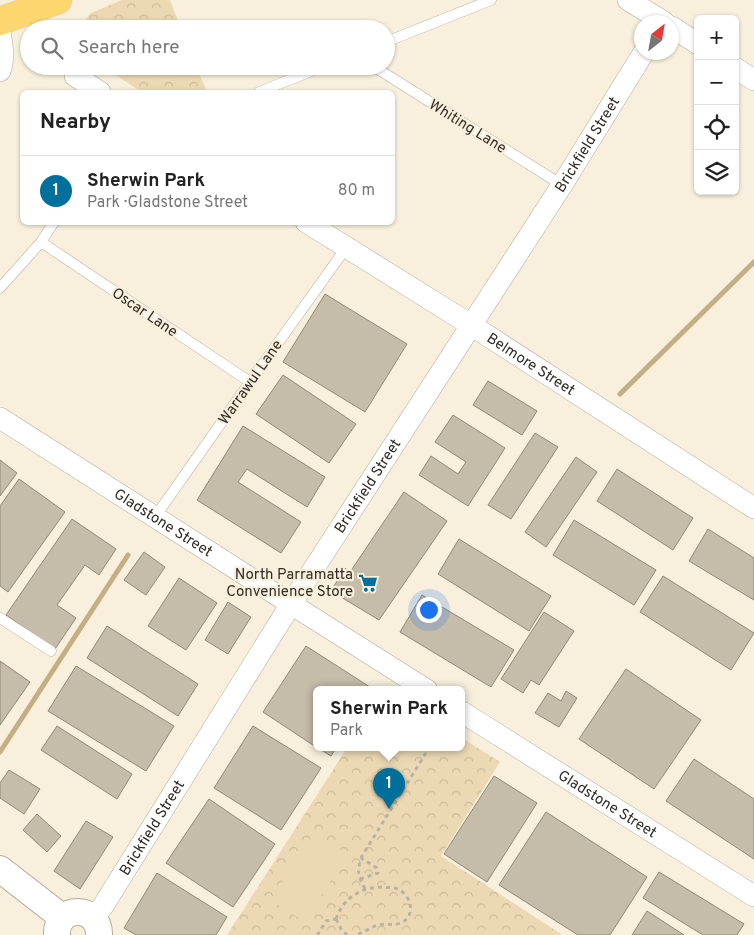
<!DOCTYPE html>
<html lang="en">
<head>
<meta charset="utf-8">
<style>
	body { margin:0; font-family:Overpass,sans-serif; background:#f2f2f2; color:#222 }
	.controls { position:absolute; right:15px; top:15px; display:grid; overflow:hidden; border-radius:8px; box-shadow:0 1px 4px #0004 }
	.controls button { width:45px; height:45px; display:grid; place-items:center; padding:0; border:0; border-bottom:1px solid #e0e0e0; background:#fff; color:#222; font:25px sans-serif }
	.compass { position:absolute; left:634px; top:15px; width:45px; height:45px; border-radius:50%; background:#fff; box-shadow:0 1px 4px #0004; rotate:31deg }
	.you { position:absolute; left:428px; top:609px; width:18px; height:18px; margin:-12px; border:4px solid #fff; border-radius:50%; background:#1a73e8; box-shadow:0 0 0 8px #1a73e833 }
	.badge { display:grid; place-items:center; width:32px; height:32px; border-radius:50%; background:#006f9b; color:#fff; font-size:16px; font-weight:700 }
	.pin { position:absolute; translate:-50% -41px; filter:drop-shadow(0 1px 2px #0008) }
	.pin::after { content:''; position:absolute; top:26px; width:18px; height:15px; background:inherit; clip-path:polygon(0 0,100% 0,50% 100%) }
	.popup { position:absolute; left:313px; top:686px; width:152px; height:65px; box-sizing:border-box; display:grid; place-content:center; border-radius:8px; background:#fff; filter:drop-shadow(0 1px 4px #0005); font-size:16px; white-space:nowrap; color:#767676 }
	.popup b { font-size:19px; color:#222 }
	.popup::after { content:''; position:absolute; left:50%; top:100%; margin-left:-10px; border:10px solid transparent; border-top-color:#fff }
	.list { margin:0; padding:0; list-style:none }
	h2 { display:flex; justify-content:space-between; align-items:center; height:65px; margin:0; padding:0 20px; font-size:21px }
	h2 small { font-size:16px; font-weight:400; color:#767676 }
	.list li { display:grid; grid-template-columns:32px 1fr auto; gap:15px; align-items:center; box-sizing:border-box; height:70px; padding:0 20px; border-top:1px solid #e0e0e0 }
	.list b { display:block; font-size:19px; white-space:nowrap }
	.list p { margin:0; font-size:16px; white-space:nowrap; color:#767676 }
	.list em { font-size:16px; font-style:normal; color:#767676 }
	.icon { flex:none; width:28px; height:28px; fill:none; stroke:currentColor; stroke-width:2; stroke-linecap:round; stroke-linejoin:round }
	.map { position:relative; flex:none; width:754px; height:935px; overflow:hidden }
	.search { position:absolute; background:#fff; box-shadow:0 1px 4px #0004; left:20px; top:20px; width:375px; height:55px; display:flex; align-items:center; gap:12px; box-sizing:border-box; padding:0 18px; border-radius:28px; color:#767676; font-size:19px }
	.panel { position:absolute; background:#fff; box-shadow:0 1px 4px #0004; left:20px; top:90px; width:375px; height:135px; border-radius:8px }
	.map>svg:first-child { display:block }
	.park { fill:url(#park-crowns) }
	.garden { fill:#ecd9b4 }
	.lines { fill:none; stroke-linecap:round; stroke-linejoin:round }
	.stream { stroke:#c4af84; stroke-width:5 }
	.building { fill:#c5bca9; stroke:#918877 }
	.service-casing { stroke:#b4ab9a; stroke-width:11 }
	.minor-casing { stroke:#b4ab9a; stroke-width:22 }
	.tertiary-casing { stroke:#b4ab9a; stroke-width:28 }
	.primary-casing { stroke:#dad9d8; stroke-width:29 }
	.path { stroke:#bab3a3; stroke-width:3; stroke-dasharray:4 4; stroke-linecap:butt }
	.service { stroke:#fff; stroke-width:10 }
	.minor { stroke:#fff; stroke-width:21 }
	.tertiary { stroke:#fff; stroke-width:26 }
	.primary { stroke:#fcd770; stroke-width:28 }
	.labels { text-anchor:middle; stroke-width:4.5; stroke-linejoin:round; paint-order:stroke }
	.street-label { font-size:15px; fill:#302d25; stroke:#f8efdc }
	.poi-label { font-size:15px; fill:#302d25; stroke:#f8efdc; text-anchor:end }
</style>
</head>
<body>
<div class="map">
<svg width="754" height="935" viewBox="0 0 754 935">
	<defs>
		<pattern id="park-crowns" width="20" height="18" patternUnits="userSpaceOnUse" patternTransform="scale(1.25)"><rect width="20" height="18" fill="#ecd9b4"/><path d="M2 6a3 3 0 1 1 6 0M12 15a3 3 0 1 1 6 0" fill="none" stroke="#cbbb9b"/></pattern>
	</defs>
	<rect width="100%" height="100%" fill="#f8efdc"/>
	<path class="park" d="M122,0h48l11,29h-104l14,-16z
		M101,66h95l11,26h-65z
		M462,738l38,24 -59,94 120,78 -1,1h-333l120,-187h115z"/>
	<path class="garden" d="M314,833l33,21 -42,68 -34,-22z"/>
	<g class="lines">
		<path class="stream" d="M620,394l134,-132
			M0,752l128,-197"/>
	</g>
	<path class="building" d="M325,294l82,50 -42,68 -82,-50z
		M283,375l73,49 -27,39 -73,-49z
		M488,381l49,30 -15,24 -49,-30z
		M453,415l52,33 -37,58 -49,-31 12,-19 27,18 8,-12 -31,-20z
		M243,426l82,51 -18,30 -60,-38 -9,13 63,40 -20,31 -84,-53z
		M535,433l23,14 -47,72 -23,-14z
		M576,457l21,15 -51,75 -21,-15z
		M0,460l17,13 -17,23z
		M617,469l76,49 -20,32 -76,-49z
		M19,479l46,33 -57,80 -8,-6v-80z
		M404,492l43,29 -68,99 -48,-29 14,-23 5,4z
		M72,519l44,30 -17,26 -14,-10 -28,40 19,13 -21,31 -49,-34z
		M574,520l82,50 -22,35 -81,-50z
		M708,529l46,29v42l-65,-39z
		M459,539l92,57 -22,35 -91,-57z
		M144,552l21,15 -19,28 -22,-15z
		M663,576l91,57 -23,37 -91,-58z
		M179,578l38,25 -31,47 -38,-24z
		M422,595l92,55 -23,37 -91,-55z
		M228,602l23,15 -23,37 -23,-14z
		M544,612l30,19 -35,54 -8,-5 -8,13 -22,-14z
		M107,626l91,58 -20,32 -91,-58z
		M306,646l67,43 -1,1h-56v57l-53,-35z
		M0,661l30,21 -30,43z
		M76,666l98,60 -28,45 -98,-60z
		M626,669l75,51 -47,69 -75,-50z
		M566,691l11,7 -18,29 -24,-14 13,-20 13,8z
		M57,726l75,48 -15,25 -76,-49z
		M253,726l68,42 -40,62 -67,-42z
		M318,748h18l-5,8z
		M694,759l60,40v60l-88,-58z
		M9,770l31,19 -16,25 -24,-16v-15z
		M494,776l43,27 -50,79 -43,-28z
		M209,799l66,45 -42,63 -67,-44z
		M546,812l101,65 -37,58h-32l-79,-50z
		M37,814l24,22 -14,16 -24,-22z
		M86,821l27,16 -33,52 -26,-18z
		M659,872l85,52 -7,11h-34l-60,-37z
		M157,873l70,44 -11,18h-80l-12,-7z
		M647,911l37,24h-52z"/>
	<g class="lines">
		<g class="service-casing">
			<path id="service" d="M386,42l105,-42
				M373,66l189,119
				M259,92l65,-26
				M41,242l209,140
				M0,288l41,-46 13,-20
				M155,517l95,-135 96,-134
				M0,618l51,33"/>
		</g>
		<g class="minor-casing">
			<g id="minor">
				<path d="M628,0l36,22"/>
				<path d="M672,27l26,17"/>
				<path d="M0,32c2,13 5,26 0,39"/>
				<path d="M735,68l19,12"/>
				<path d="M75,76l25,16"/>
				<path id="s1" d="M306,222l165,103 283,183"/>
				<path id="s2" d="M0,418l291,186 136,86"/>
				<path id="s3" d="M462,712l292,184"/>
				<path id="s4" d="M93,918l10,-12 188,-302 271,-419 82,-133"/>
			</g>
		</g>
		<g class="tertiary-casing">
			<path id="tertiary" d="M0,869l63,49
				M57,934c-1,-30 43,-29 42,1"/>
		</g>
		<g class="primary-casing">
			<path id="primary" d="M0,21l58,-21"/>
		</g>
		<path class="path" d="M360,879l18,-6v-3l-1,-2 -16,-10
			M365,889c-8,-16 -8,-17 -3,-33l67,-108
			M336,919c7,-21 25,-32 47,-32 4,1 9,0 12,1 15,4 23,27 6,35 -7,3 -15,0 -23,2 -8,2 -15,9 -24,10
			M336,919l5,10 6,6
			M319,935l-1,-1 8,-13 10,-2"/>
		<use href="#service" class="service"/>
		<use href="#minor" class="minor"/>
		<use href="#tertiary" class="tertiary"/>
		<use href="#primary" class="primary"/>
	</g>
	<defs>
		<g id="supermarket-bare" transform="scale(1.5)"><path d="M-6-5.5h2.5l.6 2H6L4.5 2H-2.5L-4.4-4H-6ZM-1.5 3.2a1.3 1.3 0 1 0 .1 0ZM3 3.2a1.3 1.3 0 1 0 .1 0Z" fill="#006f9b" stroke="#f8efdc" stroke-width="2.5" paint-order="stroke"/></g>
	</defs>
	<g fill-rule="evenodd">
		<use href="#supermarket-bare" x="368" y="583"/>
	</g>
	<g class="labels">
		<g class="street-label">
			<text transform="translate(468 126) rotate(32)" y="5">Whiting Lane</text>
			<text dy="5" stroke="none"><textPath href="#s4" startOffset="918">Brickfield Street</textPath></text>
			<text transform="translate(145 312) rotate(34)" y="5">Oscar Lane</text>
			<text dy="5" stroke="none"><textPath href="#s1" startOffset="266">Belmore Street</textPath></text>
			<text transform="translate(250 382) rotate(-55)" y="5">Warrawul Lane</text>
			<text dy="5" stroke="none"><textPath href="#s4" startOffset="512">Brickfield Street</textPath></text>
			<text dy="5" stroke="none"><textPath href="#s2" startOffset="194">Gladstone Street</textPath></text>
			<text dy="5" stroke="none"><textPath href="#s3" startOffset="172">Gladstone Street</textPath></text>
			<text dy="5" stroke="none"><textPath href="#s4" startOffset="108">Brickfield Street</textPath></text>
		</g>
		<g class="poi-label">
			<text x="353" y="579">North Parramatta<tspan x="353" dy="17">Convenience Store</tspan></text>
		</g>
	</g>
</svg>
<div class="controls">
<button>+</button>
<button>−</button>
<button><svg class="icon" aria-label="locate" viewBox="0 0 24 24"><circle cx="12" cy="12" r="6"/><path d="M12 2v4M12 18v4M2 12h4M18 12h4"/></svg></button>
<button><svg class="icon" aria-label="layers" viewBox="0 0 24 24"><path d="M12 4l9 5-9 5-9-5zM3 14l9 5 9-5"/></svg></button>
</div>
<svg class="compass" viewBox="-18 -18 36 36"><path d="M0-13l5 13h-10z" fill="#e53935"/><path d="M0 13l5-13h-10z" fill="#767676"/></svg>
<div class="you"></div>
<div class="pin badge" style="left:389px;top:809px">1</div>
<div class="popup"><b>Sherwin Park</b>Park</div>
<div class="search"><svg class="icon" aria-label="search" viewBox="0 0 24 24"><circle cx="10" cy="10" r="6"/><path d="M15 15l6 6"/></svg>Search here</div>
<section class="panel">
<h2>Nearby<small></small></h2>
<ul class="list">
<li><span class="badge">1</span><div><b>Sherwin Park</b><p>Park · Gladstone Street</p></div><em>80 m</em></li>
</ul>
</section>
</div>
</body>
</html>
